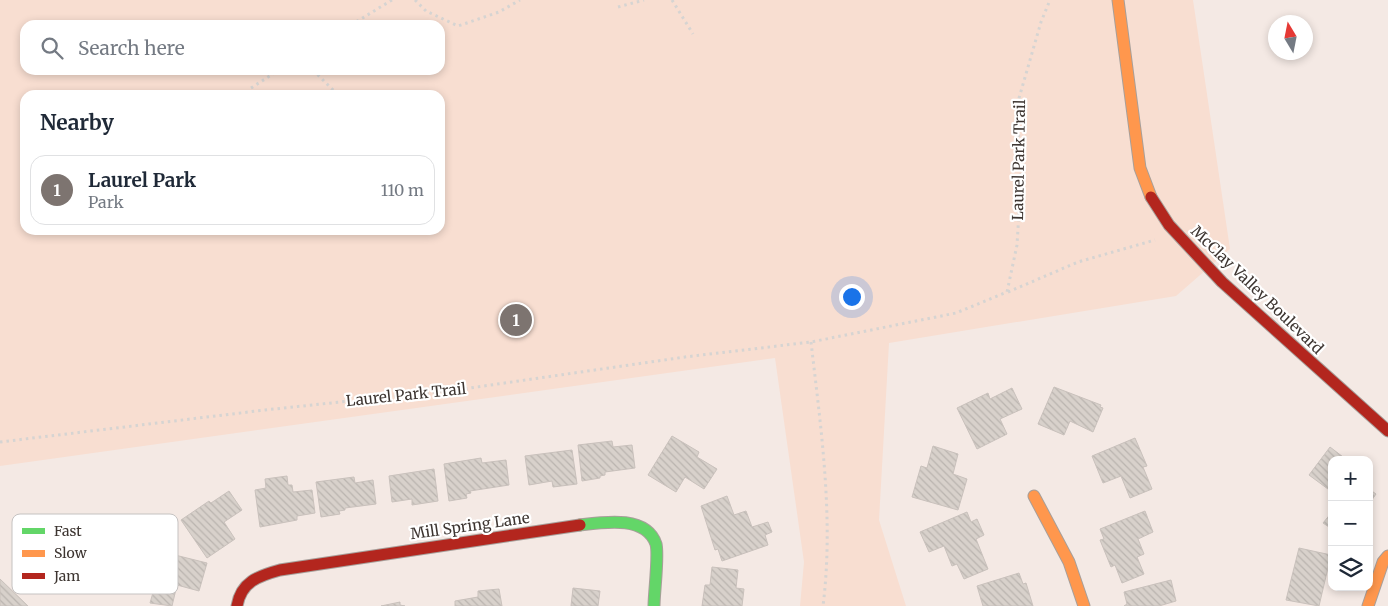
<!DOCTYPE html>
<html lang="en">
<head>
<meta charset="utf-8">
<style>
	body { margin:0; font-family:Merriweather,serif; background:#f2f2f3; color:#1f2937 }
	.controls { position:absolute; right:15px; bottom:15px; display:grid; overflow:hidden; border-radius:10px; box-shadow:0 2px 8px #0003 }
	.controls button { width:45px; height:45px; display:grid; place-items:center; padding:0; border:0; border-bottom:1px solid #e0e1e3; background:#fff; color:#1f2937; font:25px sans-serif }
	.compass { position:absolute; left:1268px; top:15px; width:45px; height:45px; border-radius:50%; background:#fff; box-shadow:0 2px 8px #0003; rotate:350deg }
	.you { position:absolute; left:851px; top:296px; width:18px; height:18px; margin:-12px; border:4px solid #fff; border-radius:50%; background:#1a73e8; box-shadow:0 0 0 8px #1a73e833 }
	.badge { display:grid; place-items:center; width:32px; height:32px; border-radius:50%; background:#7d7470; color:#fff; font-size:16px; font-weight:700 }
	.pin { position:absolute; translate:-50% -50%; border:2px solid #fff; box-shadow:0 1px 5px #0006 }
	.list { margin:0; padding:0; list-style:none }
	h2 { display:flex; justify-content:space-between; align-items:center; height:65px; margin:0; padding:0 20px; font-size:21px }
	h2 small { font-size:16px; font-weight:400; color:#747a83 }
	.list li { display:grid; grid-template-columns:32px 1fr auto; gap:15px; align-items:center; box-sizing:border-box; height:70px; margin:0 10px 10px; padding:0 10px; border:1px solid #e0e1e3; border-radius:15px }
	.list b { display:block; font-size:19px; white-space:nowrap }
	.list p { margin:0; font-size:16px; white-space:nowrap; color:#747a83 }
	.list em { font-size:16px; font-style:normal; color:#747a83 }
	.icon { flex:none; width:28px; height:28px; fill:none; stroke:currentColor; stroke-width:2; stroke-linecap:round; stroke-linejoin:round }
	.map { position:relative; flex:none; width:1388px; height:606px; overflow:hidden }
	.search { position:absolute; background:#fff; box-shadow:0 2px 8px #0003; left:20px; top:20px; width:425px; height:55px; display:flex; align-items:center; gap:12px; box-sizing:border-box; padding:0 18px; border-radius:15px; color:#747a83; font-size:19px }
	.panel { position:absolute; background:#fff; box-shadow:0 2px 8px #0003; left:20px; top:90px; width:425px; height:145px; border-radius:15px }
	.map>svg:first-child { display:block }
	.green { fill:#f8ded1; fill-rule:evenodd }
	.building { fill:url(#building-back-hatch); stroke:#c9c1bc }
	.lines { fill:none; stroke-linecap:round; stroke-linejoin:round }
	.fast-casing { stroke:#a79f9a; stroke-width:13 }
	.slow-casing { stroke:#a79f9a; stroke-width:13 }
	.jam-casing { stroke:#a79f9a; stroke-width:13 }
	.path { stroke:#d6d4d2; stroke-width:3; stroke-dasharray:2.5 4; stroke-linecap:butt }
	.fast { stroke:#63d668; stroke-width:11 }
	.slow { stroke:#ff974d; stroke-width:11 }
	.jam { stroke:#b3261e; stroke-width:11 }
	.labels { text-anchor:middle; stroke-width:4.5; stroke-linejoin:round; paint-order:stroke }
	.street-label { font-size:15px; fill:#3d3531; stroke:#fff }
	.key { fill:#fff; stroke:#c5c2c1; stroke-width:1 }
	.key-label { font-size:14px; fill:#3d3531 }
</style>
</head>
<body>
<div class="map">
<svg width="1388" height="606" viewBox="0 0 1388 606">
	<defs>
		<pattern id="building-back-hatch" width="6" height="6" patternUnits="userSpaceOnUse" patternTransform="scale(1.25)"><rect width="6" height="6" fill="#d8d1cb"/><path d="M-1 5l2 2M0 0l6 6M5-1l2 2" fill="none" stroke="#bab4af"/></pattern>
	</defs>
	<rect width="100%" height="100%" fill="#f4e9e4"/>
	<path class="green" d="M0,0h1193l37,249 -54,47 -287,47 -10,177 27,86h-106l4,-44 -29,-204 -775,108zM25,25h415v45h-415zM25,95h415v135h-415z"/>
	<path class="building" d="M1054,387l47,18 -1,2 3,1 -10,24 -23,-11 -6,14 -26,-11z
		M1012,388l10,21 -22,10 7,15 -30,15 -20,-41 31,-15 2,6z
		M672,436l27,16 -2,5 20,12 -13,20 -19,-12 -9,15 -28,-17z
		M1135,438l12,28 -4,1 9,22 -22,9 -9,-22 -18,7 -11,-27z
		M612,441l1,6 19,-2 3,23 -30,4v3l-5,1v2l-18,3 -4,-36z
		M933,446l25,8 -5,20 14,5 -9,31 -46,-13 9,-31 6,2z
		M1330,447l17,13h-15v32l-23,-17z
		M572,450l5,34 -24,3 -1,-6 -23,4 -4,-29z
		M481,458l1,5 24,-3 3,25 -39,6 1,2 -5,1 1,4 -18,3 -5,-37z
		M434,469l4,32 -26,4v-6l-20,3 -3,-26z
		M287,476l1,9h4l1,7 19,-2 3,23 -18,3v4l-37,7 -5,-37 11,-2 -1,-9z
		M354,477l1,6 18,-3 3,24 -31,4v2l-6,1 1,3 -19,3 -5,-35z
		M1369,489l7,5 -7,10z
		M229,491l13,19 -18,12 11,17 -28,19 -26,-38 28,-19 2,2z
		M727,496l7,19 12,-4 6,16 16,-5 4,10 -7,3 3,10 -46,16 -4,-12 -3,1 -14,-44z
		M1145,511l8,21 -15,7 6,15 -7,3 7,17 -22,9 -7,-18 -4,2 -11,-27 4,-1 -4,-10z
		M967,512l4,10 6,-3 7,16 -8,4 12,30 -24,10 -7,-15 -5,2 -8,-20 -15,6 -9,-20z
		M1332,512v17l-9,-6z
		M1299,548l32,7 -12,51 -33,-6z
		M159,551l48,12 -8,28 -22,-6 -5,21 -22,-3 6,-21 -4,-2z
		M712,567l26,3 -2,18 8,1 -2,17h-40l3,-21h5z
		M1019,573l4,11 3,-1 7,23h-50l-6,-20z
		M0,579l28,27h-28z
		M1171,580l5,21 -17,5h-35l3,-2 -3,-12z
		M573,588l27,3 -2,15h-27z
		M499,589l3,17h-47v-5l23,-4v-6z
		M400,602v3l5,1h-24z"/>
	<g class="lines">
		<g class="fast-casing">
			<path id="fast" d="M580,525c24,-3 66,-10 76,19 3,11 -2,49 -2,62"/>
		</g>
		<g class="slow-casing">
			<path id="slow" d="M1118,0l22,168 11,29
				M1034,496l35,66 15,44
				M1368,606l15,-44 5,-6"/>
		</g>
		<g class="jam-casing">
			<path id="jam" d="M1151,197l18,28 53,57 166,149
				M237,606c4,-24 21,-30 43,-36l300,-45"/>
		</g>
		<path class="path" d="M415,0l11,11 32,15 41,-14 21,-12
			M672,0l21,34
			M618,7l26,-7
			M351,25l41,-25
			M313,70l25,25
			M251,88l28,-18
			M1008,292l70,-30 77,-22
			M811,342c10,87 23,177 12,264
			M0,442l265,-32 198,-21 222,-32 126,-15 145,-29 51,-21 10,-47 4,-66 -4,-74 24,-83 9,-22"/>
		<use href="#fast" class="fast"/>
		<use href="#slow" class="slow"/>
		<use href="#jam" class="jam"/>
	</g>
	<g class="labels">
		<g class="street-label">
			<text transform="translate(1019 160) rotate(-89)" y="5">Laurel Park Trail</text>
			<text transform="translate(1257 290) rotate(44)" y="5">McClay Valley Boulevard</text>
			<text transform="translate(406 395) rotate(-6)" y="5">Laurel Park Trail</text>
			<text transform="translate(470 526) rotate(-8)" y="5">Mill Spring Lane</text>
		</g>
	</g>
	<rect x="12" y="514" width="166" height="80" rx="8" class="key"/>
	<rect x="22" y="528" width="23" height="6" fill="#63d668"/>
	<rect x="22" y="550" width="23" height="7" fill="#ff974d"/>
	<rect x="22" y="573" width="23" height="6" fill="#b3261e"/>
	<g class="key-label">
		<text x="54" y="536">Fast</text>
		<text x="54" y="558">Slow</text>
		<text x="54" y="581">Jam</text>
	</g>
</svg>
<div class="controls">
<button>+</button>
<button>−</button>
<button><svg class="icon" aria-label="layers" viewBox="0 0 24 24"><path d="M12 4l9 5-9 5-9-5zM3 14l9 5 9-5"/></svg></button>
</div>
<svg class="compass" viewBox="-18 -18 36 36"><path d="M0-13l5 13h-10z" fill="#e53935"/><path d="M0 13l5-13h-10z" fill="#747a83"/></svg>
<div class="you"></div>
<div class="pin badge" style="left:516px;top:320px">1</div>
<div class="search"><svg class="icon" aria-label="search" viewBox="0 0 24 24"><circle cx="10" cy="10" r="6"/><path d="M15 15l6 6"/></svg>Search here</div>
<section class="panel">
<h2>Nearby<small></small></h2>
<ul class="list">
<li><span class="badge">1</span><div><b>Laurel Park</b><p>Park</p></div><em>110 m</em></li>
</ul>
</section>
</div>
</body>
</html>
